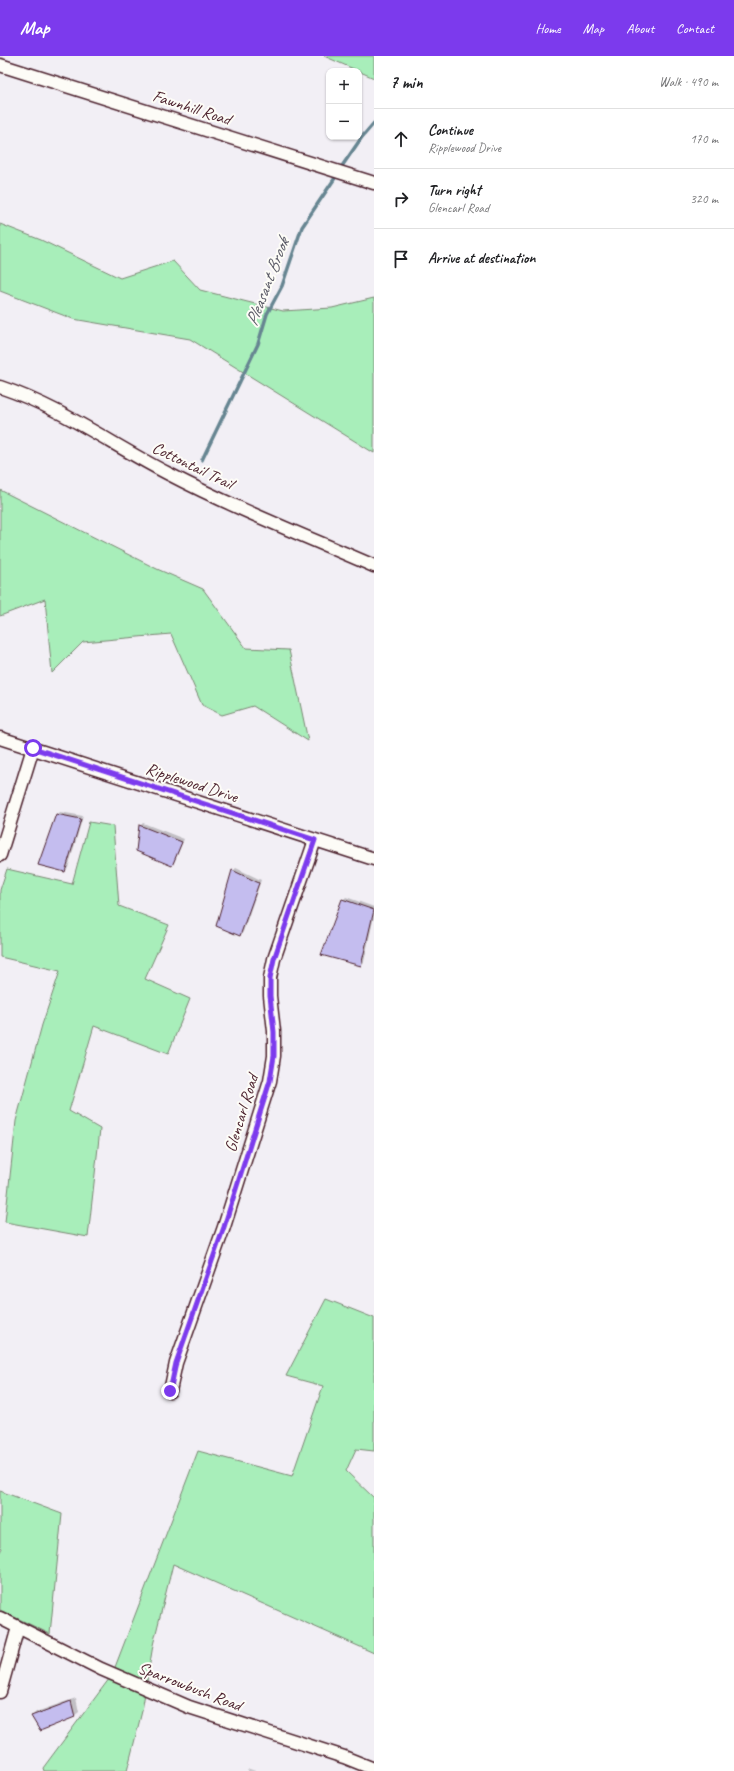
<!DOCTYPE html>
<html lang="en">
<head>
<meta charset="utf-8">
<style>
	body { margin:0; font-family:Caveat,sans-serif; background:#f6f6f6; color:#202124 }
	.controls { position:absolute; right:12px; top:12px; display:grid; overflow:hidden; border-radius:8px; box-shadow:0 1px 3px #0004 }
	.controls button { width:36px; height:36px; display:grid; place-items:center; padding:0; border:0; border-bottom:1px solid #e0e0e0; background:#fff; color:#202124; font:20px sans-serif }
	.stop { position:absolute; width:12px; height:12px; margin:-9px; border:3px solid #7c3aed; border-radius:50%; background:#fff }
	.stop.end { background:#7c3aed; border-color:#fff; box-shadow:0 1px 4px #0008 }
	.list { margin:0; padding:0; list-style:none }
	h2 { display:flex; justify-content:space-between; align-items:center; height:52px; margin:0; padding:0 16px; font-size:17px }
	h2 small { font-size:13px; font-weight:400; color:#757577 }
	.list li { display:grid; grid-template-columns:26px 1fr auto; gap:12px; align-items:center; box-sizing:border-box; height:60px; padding:0 16px; border-top:1px solid #e0e0e0 }
	.list b { display:block; font-size:15px; white-space:nowrap }
	.list p { margin:0; font-size:13px; white-space:nowrap; color:#757577 }
	.list em { font-size:13px; font-style:normal; color:#757577 }
	.icon { flex:none; width:22px; height:22px; fill:none; stroke:currentColor; stroke-width:2; stroke-linecap:round; stroke-linejoin:round }
	.map { position:relative; flex:none; width:374px; height:1715px; overflow:hidden }
	header { display:flex; align-items:center; gap:24px; box-sizing:border-box; height:56px; padding:0 20px; background:#7c3aed; color:#fff }
	header strong { font-size:19px }
	nav { display:flex; gap:22px; margin-inline-start:auto; font-size:14px }
	main { display:flex }
	aside { flex:1; background:#fff }
	.map>svg:first-child { display:block }
	.green { fill:#a8eeba; stroke:#798672 }
	.shadow { fill:#0003 }
	.lines { fill:none; stroke-linecap:round; stroke-linejoin:round }
	.stream { stroke:#668591; stroke-width:3.5 }
	.building { fill:#c4bdef; stroke:#4a1f2b }
	.street-casing { stroke:#4a1f2b; stroke-width:15 }
	.street { stroke:#fdfcf7; stroke-width:12 }
	.route { stroke:#7c3aed; stroke-width:5 }
	.labels { text-anchor:middle; stroke-width:4; stroke-linejoin:round; paint-order:stroke }
	.street-label { font-size:17px; fill:#4a1f2b; stroke:#fdfcf7 }
	.water-label { font-size:18px; font-style:italic; fill:#5a5a66; stroke:#fdfcf7 }
</style>
</head>
<body>
<header>
<strong>Map</strong>
<nav><a>Home</a><a>Map</a><a>About</a><a>Contact</a></nav>
</header>
<main>
<div class="map">
<svg width="374" height="1715" viewBox="0 0 374 1715">
	<rect width="100%" height="100%" fill="#f2eff5"/>
	<filter id="ink" filterUnits="userSpaceOnUse"><feTurbulence type="fractalNoise" baseFrequency=".025" numOctaves="2"/><feDisplacementMap in="SourceGraphic" scale="8" xChannelSelector="R" yChannelSelector="G"/><feConvolveMatrix kernelMatrix="1 2 1 2 8 2 1 2 1" color-interpolation-filters="sRGB"/></filter>
	<g filter="url(#ink)">
		<path class="green" d="M324,0h50v22z
			M0,168l41,16 79,38 53,-17 27,29 83,21 49,-3 42,-10v155l-184,-114 -117,-20 -73,-28z
			M0,434l157,79 46,20 43,59 43,2 19,91 -55,-35 -31,9 -20,-10 -31,-71 -88,8 -31,31 -7,-74 -45,17z
			M89,766l24,4 6,80 50,19 -24,54 45,20 -22,55 -74,-28 -25,85 31,18 -12,108 -83,-15 11,-101 26,-96 18,-54 -60,-14v-67l7,-21 65,15z
			M326,1243l48,19v133l-18,-2 -10,22 28,27v155l-201,-89 -20,81 -11,66 -15,60h-83l-1,-3 69,-93 86,-224 94,25 31,-90 -37,-10z
			M0,1435l62,23 -12,120 -50,-24v-58l2,-4 -2,-2z"/>
		<path class="shadow" d="M60,756l23,4 -15,52 -3,2 -8,-55z
			M143,767l41,16 -10,24 -3,2 -31,-39z
			M236,812l25,12 -18,52 -3,3 -7,-64z
			M346,841l28,10v9l-10,46 -3,3 -18,-65z
			M76,1642l3,14 -5,4h-42l4,-4z
			M249,1713l7,2h-9z"/>
		<g class="lines">
			<path class="stream" d="M340,113l22,-32 12,-14
				M202,404l56,-116 9,-30 15,-28 20,-59 35,-52"/>
		</g>
		<path class="building" d="M56,758l25,5 -16,53 -27,-7z
			M139,769l43,17 -10,24 -36,-15z
			M232,814l27,13 -19,53 -24,-10z
			M342,843l32,11 -13,56 -40,-11z
			M71,1645l4,16 -35,14 -9,-15z"/>
		<g class="lines">
			<g class="street-casing">
				<path id="street" d="M0,9l374,118
					M0,331c60,20 111,57 167,86 67,35 138,63 207,93
					M0,682l374,121
					M0,799l33,-107
					M170,1335l6,-28 48,-136 46,-146 4,-25v-25l-4,-35v-18l4,-19 41,-119
					M0,1562l101,51 88,38 155,50 30,12
					M0,1636l18,-65"/>
			</g>
			<use href="#street" class="street"/>
		</g>
	</g>
	<g class="lines" filter="url(#ink)">
		<path class="route" d="M33,692l282,92 -41,119 -4,19v18l4,36v24l-4,25 -46,146 -48,136 -6,28"/>
	</g>
	<g class="labels">
		<g class="street-label">
			<text transform="translate(192 51) rotate(18)" y="6">Fawnhill Road</text>
			<text transform="translate(193 409) rotate(26)" y="6">Cottontail Trail</text>
			<text transform="translate(192 726) rotate(18)" y="6">Ripplewood Drive</text>
			<text transform="translate(241 1057) rotate(-73)" y="6">Glencarl Road</text>
			<text transform="translate(190 1630) rotate(21)" y="6">Sparrowbush Road</text>
		</g>
		<g class="water-label">
			<text transform="translate(267 226) rotate(-69)" y="6">Pleasant Brook</text>
		</g>
	</g>
</svg>
<div class="controls">
<button>+</button>
<button>−</button>
</div>
<div class="stop" style="left:33px;top:692px"></div>
<div class="stop end" style="left:170px;top:1335px"></div>
</div>
<aside>
<h2>7 min<small>Walk · 490 m</small></h2>
<ul class="list">
<li><svg class="icon" aria-label="ahead" viewBox="0 0 24 24"><path d="M12 20V5M6 11l6-6 6 6"/></svg><div><b>Continue</b><p>Ripplewood Drive</p></div><em>170 m</em></li>
<li><svg class="icon" aria-label="right" viewBox="0 0 24 24"><path d="M7 20v-9h11M14 6l5 5-5 5"/></svg><div><b>Turn right</b><p>Glencarl Road</p></div><em>320 m</em></li>
<li><svg class="icon" aria-label="arrive" viewBox="0 0 24 24"><path d="M6 21V4h12l-3 4 3 4H6"/></svg><div><b>Arrive at destination</b></div></li>
</ul>
</aside>
</main>
</body>
</html>
